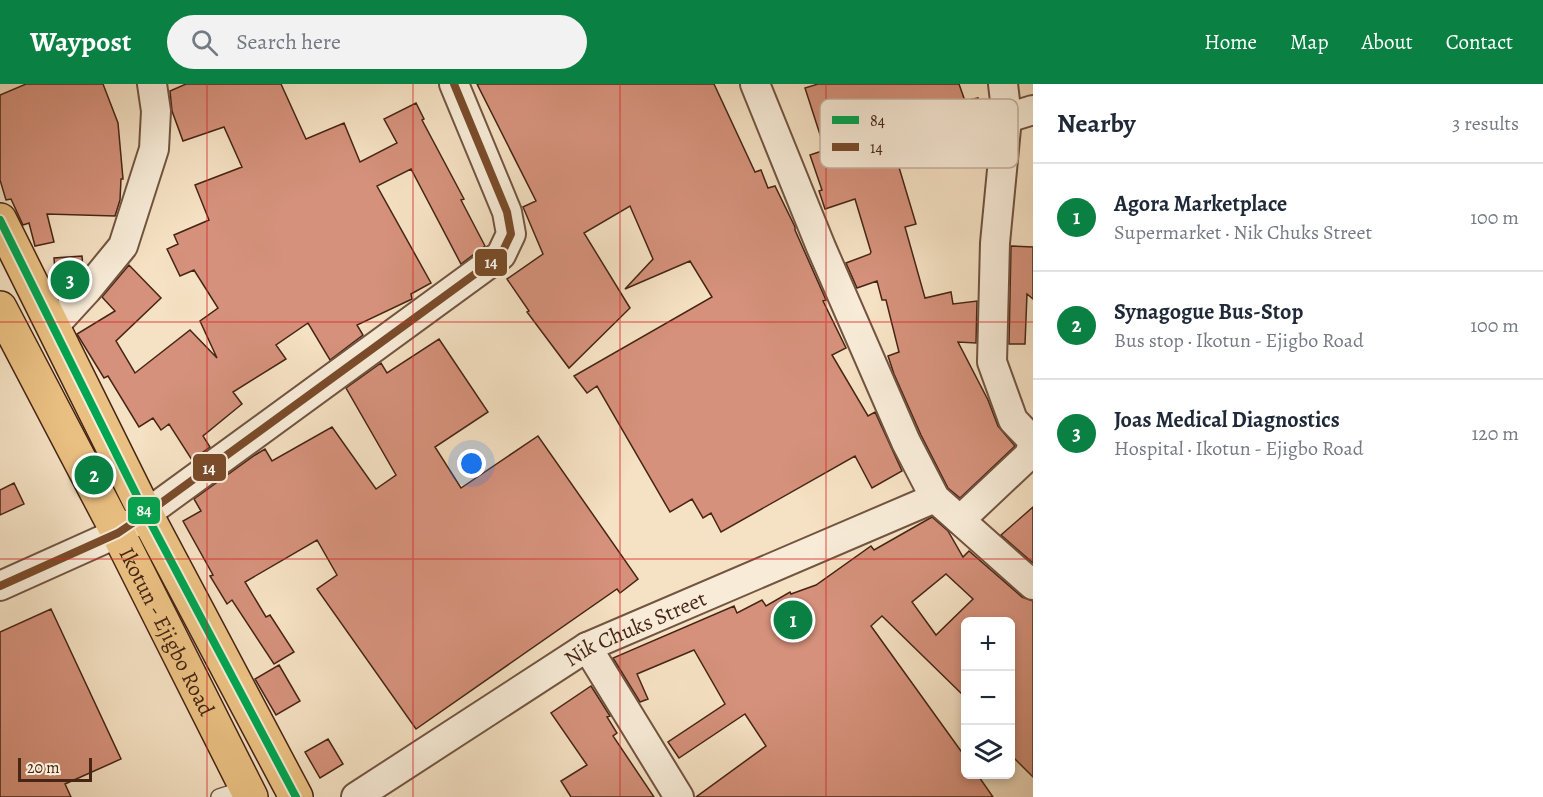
<!DOCTYPE html>
<html lang="en">
<head>
<meta charset="utf-8">
<style>
	body { margin:0; font-family:Alegreya,serif; background:#f2f2f3; color:#1f2937 }
	.controls { position:absolute; right:18px; bottom:18px; display:grid; overflow:hidden; border-radius:9px; box-shadow:0 3px 9px #0003 }
	.controls button { width:54px; height:54px; display:grid; place-items:center; padding:0; border:0; border-bottom:2px solid #e0e1e3; background:#fff; color:#1f2937; font:30px sans-serif }
	.scale { position:absolute; left:18px; bottom:15px; width:74px; box-sizing:border-box; padding-left:6px; border:3px solid #462514; border-top:0; font-size:16px; line-height:21px; white-space:nowrap; color:#462514; -webkit-text-stroke:4px #f8ecd8; paint-order:stroke }
	.you { position:absolute; left:472px; top:380px; width:21px; height:21px; margin:-15px; border:4px solid #fff; border-radius:50%; background:#1a73e8; box-shadow:0 0 0 9px #1a73e833 }
	.badge { display:grid; place-items:center; width:39px; height:39px; border-radius:50%; background:#0b8043; color:#fff; font-size:20px; font-weight:700 }
	.pin { position:absolute; translate:-50% -50%; border:3px solid #fff; box-shadow:0 2px 6px #0006 }
	.list { margin:0; padding:0; list-style:none }
	h2 { display:flex; justify-content:space-between; align-items:center; height:78px; margin:0; padding:0 24px; font-size:26px }
	h2 small { font-size:20px; font-weight:400; color:#747a83 }
	.list li { display:grid; grid-template-columns:39px 1fr auto; gap:18px; align-items:center; box-sizing:border-box; height:108px; padding:0 24px; border-top:2px solid #e0e1e3 }
	.list b { display:block; font-size:22px; white-space:nowrap }
	.list p { margin:0; font-size:20px; white-space:nowrap; color:#747a83 }
	.list em { font-size:20px; font-style:normal; color:#747a83 }
	.icon { flex:none; width:33px; height:33px; fill:none; stroke:currentColor; stroke-width:2; stroke-linecap:round; stroke-linejoin:round }
	.map { position:relative; flex:none; width:1033px; height:713px; overflow:hidden }
	header { display:flex; align-items:center; gap:36px; box-sizing:border-box; height:84px; padding:0 30px; background:#0b8043; color:#fff }
	header strong { font-size:28px }
	nav { display:flex; gap:33px; margin-inline-start:auto; font-size:21px }
	.search { width:420px; height:54px; background:#f2f2f3; display:flex; align-items:center; gap:15px; box-sizing:border-box; padding:0 21px; border-radius:33px; color:#747a83; font-size:22px }
	main { display:flex }
	aside { flex:1; background:#fff }
	.map>svg:first-child { display:block }
	.building { fill:#d5917b; stroke:#462514; stroke-width:1.5; fill-rule:evenodd }
	.lines { fill:none; stroke-linecap:round; stroke-linejoin:round }
	.lane-casing { stroke:#725440; stroke-width:18 }
	.street-casing { stroke:#725440; stroke-width:32 }
	.primary-casing { stroke:#462514; stroke-width:36 }
	.lane { stroke:#f8ecd8; stroke-width:15 }
	.street { stroke:#f8ecd8; stroke-width:28 }
	.primary { stroke:#eac082; stroke-width:33 }
	.bus-1-casing { stroke:#f8ecd8; stroke-width:12 }
	.bus-2-casing { stroke:#f8ecd8; stroke-width:12 }
	.bus-1 { stroke:#00a651; stroke-width:8 }
	.bus-2 { stroke:#7a4b2a; stroke-width:8 }
	.grid { fill:none; stroke:#d62828; stroke-width:1.5; stroke-opacity:0.55 }
	.labels { text-anchor:middle; stroke-width:6; stroke-linejoin:round; paint-order:stroke }
	.street-label { font-size:22px; fill:#462514; stroke:#f8ecd8 }
	.key { fill:#f8ecd8; stroke:#c3b09d; stroke-width:1.5 }
	.key-label { font-size:16px; fill:#462514 }
	.line-badge { stroke:#f8ecd8; stroke-width:2 }
	.badge-label { font-size:16px; text-anchor:middle; font-weight:bold; fill:#fff }
</style>
</head>
<body>
<header>
<strong>Waypost</strong>
<div class="search"><svg class="icon" aria-label="search" viewBox="0 0 24 24"><circle cx="10" cy="10" r="6"/><path d="M15 15l6 6"/></svg>Search here</div>
<nav><a>Home</a><a>Map</a><a>About</a><a>Contact</a></nav>
</header>
<main>
<div class="map">
<svg width="1033" height="713" viewBox="0 0 1033 713">
	<rect width="100%" height="100%" fill="#f5e1c3"/>
	<filter id="stains"><feTurbulence type="fractalNoise" baseFrequency=".00333" numOctaves="4"/><feColorMatrix values="0 0 0 0 .2 0 0 0 0 .09 0 0 0 0 .02 0 0 0 .5 -.17"/></filter>
	<radialGradient id="worn" r=".72"><stop offset=".6" stop-color="#630" stop-opacity="0"/><stop offset="1" stop-color="#630" stop-opacity=".3"/></radialGradient>
	<path class="building" d="M26,0h77l15,39 5,56h-2l-1,21 -5,16 -68,-2 7,28 -19,4 -6,-23 -6,2 -12,-26 -5,1 -6,-20v-85z
		M186,0h95l25,55 38,-16 16,39 37,-19 -13,-24 32,-16 8,16 -2,1 42,79 -3,1 24,46 -24,18 -50,-95 -34,17 54,97 -20,11 1,5 -55,26 6,10 -33,25 -22,-37 -32,22 10,14 -53,33 9,12 -39,32 7,11 -18,13 -23,-36 -8,6 -8,-12 -14,9 -31,-51 -4,2 -27,-44 38,-23 -13,-14 27,-32 32,33 -45,43 19,32 55,-43 27,28 -17,-37 18,-13 -24,-38 -14,6 -13,-27 11,-5 -4,-9 35,-15 -14,-35 47,-18 -18,-40 -41,14 -11,-30 -2,-20z
		M477,0h237l41,88 6,-2 7,18 7,-2 20,41v3l31,70 -3,1 23,47 -14,7 36,61 7,-4 27,59 -30,17 -17,-32 -134,76 -10,-19 -8,5 -11,-19 -22,13 -73,-126 -10,7 -13,-17 138,-79 -22,-36 -65,28 28,-30 -23,-53 -46,27 46,75 -61,60 -42,-56 2,-1 -22,-32 36,-25 -20,-47 13,-6z
		M818,0h141l6,17 13,-3 8,30 -47,13v-2l-44,15 21,70 -11,3 20,71 26,-6 2,12 24,-3 -1,42 -18,-1 30,58 10,26 17,20 -55,52 -12,-10 -27,-53 -27,-61 -6,-18 11,-4 -13,-52h-4l-5,-19 -20,7 -11,-25 24,-9 1,-2 -16,-53 -30,10 -6,-18 3,-1 -12,-35 15,-5 -20,-62z
		M1011,162l22,1v52l-6,-5 -2,50h-16z
		M82,172l1,13 -10,12 -17,1 -2,-24z
		M439,255l49,73 -53,35 26,41 77,-52 100,143 -18,14 -3,-4 -201,140 -99,-140 20,-14 -20,-35 -72,42 21,35 4,-2 24,37 -20,12 -42,-64 -5,4 -17,-28 3,-1 -30,-54 18,-10 -7,-12 61,-44 10,-6 7,12 60,-34 44,62 20,-14 -50,-87 35,-25 6,10z
		M14,399l10,21 -24,11v-25z
		M1033,423v56l-32,-28z
		M932,433l16,14 15,26 6,-6 53,46 11,4v176l-22,-22v-134h-45v77l-84,-82 -11,10 95,132v16h11l16,23h-297l70,-51 -21,-32 -66,44 -11,-16 57,-38 -31,-54 -57,24 11,25 -8,3 -27,-44 121,-52 3,7 25,-13 4,6 24,-14 1,2 25,-9 55,-39 3,4zM946,490l27,25 -37,36 -24,-33z
		M51,525l70,150 -56,25 6,13h-71v-165z
		M279,581l21,36 -24,14 -21,-36z
		M591,602l19,30 -3,1 10,16 -4,3 41,61h-83l-10,-16 26,-16 -36,-52z
		M328,655l15,25 -23,14 -15,-26z"/>
	<g class="lines">
		<g class="lane-casing">
			<path id="lane" d="M219,713l28,-9"/>
		</g>
		<g class="street-casing">
			<g id="street">
				<path d="M755,0l66,163 85,195 29,56 98,87"/>
				<path d="M1003,0l4,34 -12,125 -3,119 21,58 20,21"/>
				<path d="M1007,34l26,-8"/>
				<path d="M53,243l34,-37 36,-44 31,-97 2,-38 -4,-27"/>
				<path d="M960,436l69,-65 4,-12"/>
				<path d="M0,502l118,-53 28,-19 355,-259 10,-21 -4,-22 -53,-128"/>
				<path d="M587,563l92,150"/>
				<path id="s1" d="M356,713l231,-150 348,-149"/>
			</g>
		</g>
		<g class="primary-casing">
			<g id="primary">
				<path d="M0,136l146,294 150,283"/>
				<path id="s2" d="M0,224l118,225 133,264"/>
			</g>
		</g>
		<use href="#lane" class="lane"/>
		<use href="#street" class="street"/>
		<use href="#primary" class="primary"/>
		<g class="bus-1-casing">
			<path id="bus-1" d="M0,136l146,294 150,283"/>
		</g>
		<g class="bus-2-casing">
			<path id="bus-2" d="M0,502l118,-53 28,-19 355,-259 10,-21 -4,-22 -53,-128"/>
		</g>
		<use href="#bus-1" class="bus-1"/>
		<use href="#bus-2" class="bus-2"/>
	</g>
	<path class="grid" d="M207,0v713M413,0v713M620,0v713M826,0v713M0,238h1033M0,475h1033"/>
	<g class="labels">
		<g class="street-label">
			<text dy="8" stroke="none"><textPath href="#s1" startOffset="327">Nik Chuks Street</textPath></text>
			<text dy="8" stroke="none"><textPath href="#s2" startOffset="364">Ikotun - Ejigbo Road</textPath></text>
		</g>
	</g>
	<rect x="820" y="15" width="198" height="69" rx="9" class="key"/>
	<rect x="832" y="32" width="27" height="8" fill="#00a651"/>
	<rect x="832" y="59" width="27" height="8" fill="#7a4b2a"/>
	<g class="key-label">
		<text x="870" y="42">84</text>
		<text x="870" y="69">14</text>
	</g>
	<g class="line-badge">
		<rect x="474" y="164" width="34" height="29" rx="6" fill="#7a4b2a"/>
		<rect x="192" y="369" width="35" height="29" rx="6" fill="#7a4b2a"/>
		<rect x="127" y="412" width="34" height="29" rx="6" fill="#00a651"/>
	</g>
	<g class="badge-label">
		<text x="491" y="184">14</text>
		<text x="209" y="390">14</text>
		<text x="144" y="432">84</text>
	</g>
	<rect width="100%" height="100%" filter="url(#stains)"/>
	<rect width="100%" height="100%" fill="url(#worn)"/>
</svg>
<div class="controls">
<button>+</button>
<button>−</button>
<button><svg class="icon" aria-label="layers" viewBox="0 0 24 24"><path d="M12 4l9 5-9 5-9-5zM3 14l9 5 9-5"/></svg></button>
</div>
<div class="scale">20 m</div>
<div class="you"></div>
<div class="pin badge" style="left:793px;top:536px">1</div>
<div class="pin badge" style="left:94px;top:391px">2</div>
<div class="pin badge" style="left:70px;top:196px">3</div>
</div>
<aside>
<h2>Nearby<small>3 results</small></h2>
<ul class="list">
<li><span class="badge">1</span><div><b>Agora Marketplace</b><p>Supermarket · Nik Chuks Street</p></div><em>100 m</em></li>
<li><span class="badge">2</span><div><b>Synagogue Bus-Stop</b><p>Bus stop · Ikotun - Ejigbo Road</p></div><em>100 m</em></li>
<li><span class="badge">3</span><div><b>Joas Medical Diagnostics</b><p>Hospital · Ikotun - Ejigbo Road</p></div><em>120 m</em></li>
</ul>
</aside>
</main>
</body>
</html>
